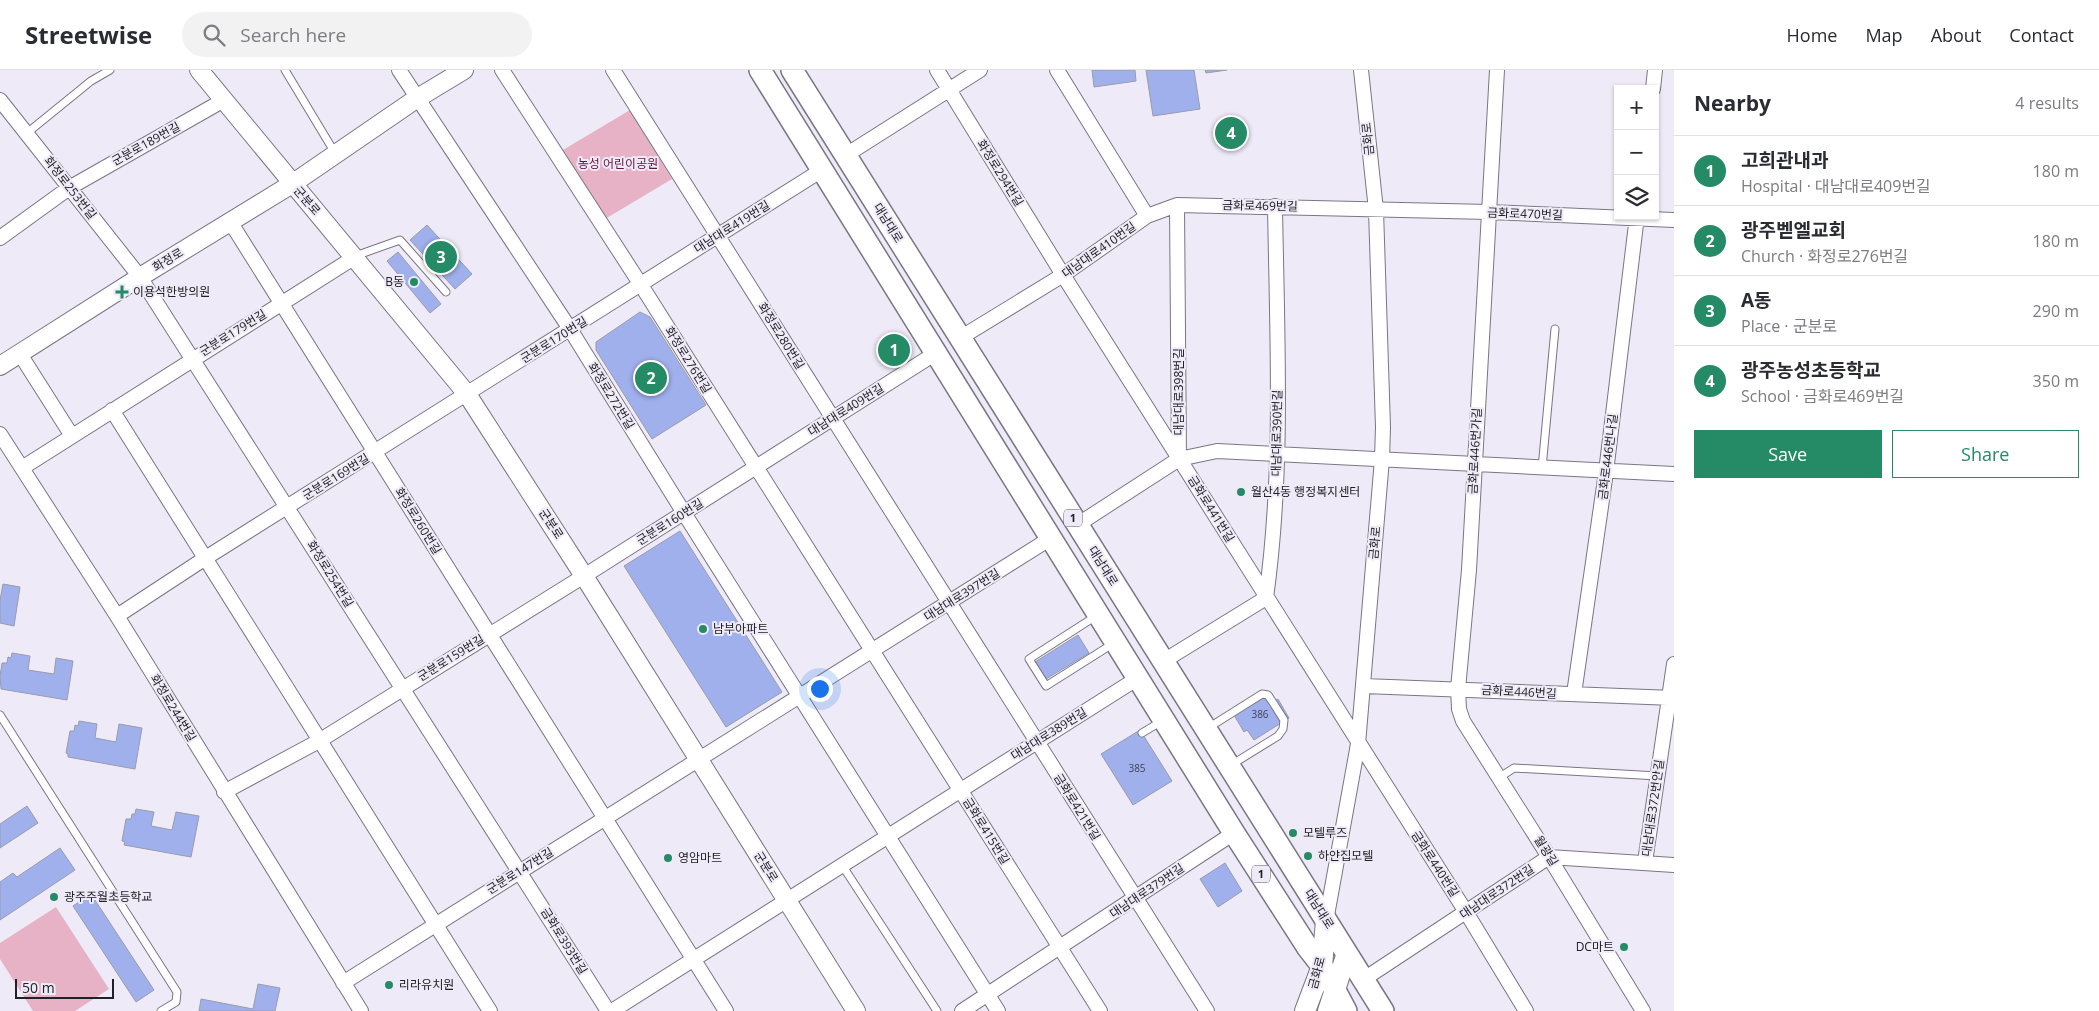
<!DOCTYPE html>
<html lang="en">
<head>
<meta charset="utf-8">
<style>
	body { margin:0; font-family:"Open Sans","Noto Sans KR",sans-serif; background:#f2f2f3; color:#2b2b33 }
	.controls { position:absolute; right:15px; top:15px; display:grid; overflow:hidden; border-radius:0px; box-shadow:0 1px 4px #0004 }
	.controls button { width:45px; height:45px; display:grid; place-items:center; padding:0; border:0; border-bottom:1px solid #e1e1e2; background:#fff; color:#2b2b33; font:25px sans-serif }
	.scale { position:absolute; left:15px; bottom:12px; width:99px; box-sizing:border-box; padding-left:5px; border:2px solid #212024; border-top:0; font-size:14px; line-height:18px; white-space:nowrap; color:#212024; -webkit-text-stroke:4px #eeeaf7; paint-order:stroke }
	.you { position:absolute; left:819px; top:618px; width:18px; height:18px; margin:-12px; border:4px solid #fff; border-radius:50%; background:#1a73e8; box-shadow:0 0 0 8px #1a73e833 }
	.badge { display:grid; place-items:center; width:32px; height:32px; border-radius:50%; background:#258a66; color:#fff; font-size:16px; font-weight:700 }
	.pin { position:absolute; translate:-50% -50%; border:2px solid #fff; box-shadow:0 1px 5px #0006 }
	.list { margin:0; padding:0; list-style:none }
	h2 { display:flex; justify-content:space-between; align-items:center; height:65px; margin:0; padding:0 20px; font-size:21px }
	h2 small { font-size:16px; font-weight:400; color:#7c7c81 }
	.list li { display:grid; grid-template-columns:32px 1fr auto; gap:15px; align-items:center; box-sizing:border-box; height:70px; padding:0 20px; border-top:1px solid #e1e1e2 }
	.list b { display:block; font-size:19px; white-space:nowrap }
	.list p { margin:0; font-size:16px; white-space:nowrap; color:#7c7c81 }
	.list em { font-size:16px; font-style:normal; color:#7c7c81 }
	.actions { display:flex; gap:10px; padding:15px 20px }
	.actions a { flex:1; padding:11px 0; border:1px solid #258a66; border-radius:0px; text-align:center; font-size:18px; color:#258a66 }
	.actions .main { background:#258a66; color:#fff }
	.icon { flex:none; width:28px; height:28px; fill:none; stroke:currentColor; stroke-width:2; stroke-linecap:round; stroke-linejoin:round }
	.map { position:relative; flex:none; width:1674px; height:941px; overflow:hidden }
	header { display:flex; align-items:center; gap:30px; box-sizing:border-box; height:70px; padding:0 25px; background:#fff; border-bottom:1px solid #e1e1e2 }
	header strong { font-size:24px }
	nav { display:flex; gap:28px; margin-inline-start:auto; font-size:18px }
	.search { width:350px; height:45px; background:#f2f2f3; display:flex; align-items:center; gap:12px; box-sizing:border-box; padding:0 18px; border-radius:28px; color:#7c7c81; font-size:19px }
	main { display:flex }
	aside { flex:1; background:#fff }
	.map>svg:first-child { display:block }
	.green { fill:#e7b2c6 }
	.building { fill:#a0b0ed; stroke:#999ca8 }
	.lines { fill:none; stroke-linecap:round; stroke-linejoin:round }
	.service-casing { stroke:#7a7682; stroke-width:9 }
	.minor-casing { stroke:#7a7682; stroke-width:16 }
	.tertiary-casing { stroke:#7a7682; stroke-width:20 }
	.secondary-casing { stroke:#7a7682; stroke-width:22 }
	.primary-casing { stroke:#7a7682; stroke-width:24 }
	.service { stroke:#fff; stroke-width:7 }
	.minor { stroke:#fff; stroke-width:14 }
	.tertiary { stroke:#fff; stroke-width:18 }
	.secondary { stroke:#fff; stroke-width:20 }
	.primary { stroke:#fff; stroke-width:21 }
	.poi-dot { fill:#258a66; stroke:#eeeaf7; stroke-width:2 }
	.labels { text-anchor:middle; stroke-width:4; stroke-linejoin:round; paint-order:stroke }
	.number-label { font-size:10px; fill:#414456 }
	.shield { fill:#eeeaf7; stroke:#5e5d63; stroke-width:1 }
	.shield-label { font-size:11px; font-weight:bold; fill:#212024 }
	.street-label { font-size:12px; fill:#212024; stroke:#eeeaf7 }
	.park-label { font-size:12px; fill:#65143d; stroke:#eeeaf7 }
	.poi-label { font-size:12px; fill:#212024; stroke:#eeeaf7; text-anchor:start }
</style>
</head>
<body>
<header>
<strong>Streetwise</strong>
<div class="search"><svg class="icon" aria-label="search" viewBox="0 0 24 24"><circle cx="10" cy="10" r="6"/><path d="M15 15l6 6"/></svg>Search here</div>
<nav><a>Home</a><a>Map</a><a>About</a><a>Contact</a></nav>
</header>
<main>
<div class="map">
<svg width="1674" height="941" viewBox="0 0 1674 941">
	<rect width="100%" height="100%" fill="#eeeaf7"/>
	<path class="green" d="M630,40l42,69 -67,40 -42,-69z
		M56,837l53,82 -34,22h-42l-33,-52v-16z"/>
	<path class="building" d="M1092,0h43l1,11 -42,6z
		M1146,0h48l6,39 -47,7z
		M1205,0h22l-21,3z
		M427,155l45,49 -17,15 -45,-49z
		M398,182l43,52 -11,9 -43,-52z
		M640,242l10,5 56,88 -54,34 -56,-89v-8z
		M680,461l102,161 -56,35 -102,-161z
		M3,514l17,3 -6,39 -14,-3v-23z
		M1078,565l11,18 -43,26 -11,-17z
		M12,583l18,3 -2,14 26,4 2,-16 17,3 -6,39 -66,-11 -1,-13 2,-13h5l1,-6 3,1z
		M1262,622l7,12 9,-5 11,19 -35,22 -7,-10 -3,2 -13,-22z
		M79,651l18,3 -2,14 21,4 3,-18 23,4 -7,41 -67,-12v-3l-2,-1 4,-22h4l1,-6 3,1z
		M1140,660l32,51 -39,24 -32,-51z
		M27,736l11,17 -38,25v-24z
		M136,739l18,3 -3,14 21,4 4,-18 23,4 -8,41 -67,-12 1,-3 -3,-1 4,-22h5l1,-5h3z
		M60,778l15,22 -75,50v-38l13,-9 4,4z
		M1225,793l17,28 -24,16 -18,-28z
		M91,824l63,96 -18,12 -63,-96z
		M258,914l22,4 -5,23h-76l2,-12 52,10z"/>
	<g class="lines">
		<g class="service-casing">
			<path id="service" d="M285,0l50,83
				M27,63l64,-52 19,-11
				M355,186l45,-16 46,52
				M1542,398l13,-139
				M1096,546l-67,43 17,27 68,-43
				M0,645l177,277 -1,10 -15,9
				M1208,658l54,-34 6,1 16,25 -1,9 -5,7 -47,29
				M1142,663l20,-12
				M1500,707l14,-9 144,8
				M842,795l95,146"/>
		</g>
		<g class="minor-casing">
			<path id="minor" d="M399,0l171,259 114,184 314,498
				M502,0l139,215 459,726
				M613,0l594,941
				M937,0l126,205 403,637 60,99
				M1057,0l90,146
				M1497,0l-28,500 -11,119 1,20 4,12 86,136 94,154
				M1653,19l2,-19
				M0,30l140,177 468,734
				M846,85l134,-85
				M1177,135l2,254
				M231,153l495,788
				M0,168l69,-50 155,-88
				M960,268l103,-63 84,-59 30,-11 312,7 185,8
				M20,284l52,82
				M112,340l378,601
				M0,364l117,182 244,395
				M22,398l333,-211
				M1077,455l102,-66 38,-8 457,23
				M117,546l87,-57 618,-389
				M1162,592l104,-64c18,-130 11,-261 9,-392
				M1364,616l310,12
				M1574,624l32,-222 31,-256
				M224,722l95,-51 265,-165 352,-223
				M1645,792l29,-198
				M1326,851l32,-177 24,-285 1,-32 -7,-217 -15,-140
				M1364,909l185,-122 125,8
				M343,913l708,-445
				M612,941l526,-333
				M962,941l272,-178"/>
		</g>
		<g class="tertiary-casing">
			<path id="tertiary" d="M199,0l268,324 117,182 272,435
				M0,296l140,-89 152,-93 124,-85 48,-29"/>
		</g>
		<g class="secondary-casing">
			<path id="secondary" d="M1305,941l17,-45 4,-45
				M1328,941l19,-58"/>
		</g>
		<g class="primary-casing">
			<path id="primary" d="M760,0l474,763 74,115 14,18 24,45
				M792,0l591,941"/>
		</g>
		<use href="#service" class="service"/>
		<use href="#minor" class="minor"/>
		<use href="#tertiary" class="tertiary"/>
		<use href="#secondary" class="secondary"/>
		<use href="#primary" class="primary"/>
	</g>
	<g class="poi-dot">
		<circle cx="414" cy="212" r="5"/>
		<path d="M119.5 214.5h5v5h5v5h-5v5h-5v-5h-5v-5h5z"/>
		<circle cx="1241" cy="422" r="5"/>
		<circle cx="703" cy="559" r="5"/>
		<circle cx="1293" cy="763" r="5"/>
		<circle cx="1308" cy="786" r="5"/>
		<circle cx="668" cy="788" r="5"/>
		<circle cx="54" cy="827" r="5"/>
		<circle cx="1624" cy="877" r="5"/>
		<circle cx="389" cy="915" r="5"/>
	</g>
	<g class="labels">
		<g class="number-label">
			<text x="1260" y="648">386</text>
			<text x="1137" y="702">385</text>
		</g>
		<g class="shield">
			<rect x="1064" y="439.5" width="18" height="17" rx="4"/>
			<rect x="1252" y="795.5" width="18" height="17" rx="4"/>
		</g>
		<g class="shield-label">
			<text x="1073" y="452">1</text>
			<text x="1261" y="808">1</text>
		</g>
		<g class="street-label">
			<text transform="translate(1368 69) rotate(-96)" y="4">금화로</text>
			<text transform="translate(146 74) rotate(-29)" y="4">군분로189번길</text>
			<text transform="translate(1000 103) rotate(58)" y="4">화정로294번길</text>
			<text transform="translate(70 118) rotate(52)" y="4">화정로253번길</text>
			<text transform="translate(307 131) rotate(49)" y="4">군분로</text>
			<text transform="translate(1260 136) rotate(1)" y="4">금화로469번길</text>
			<text transform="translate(1525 144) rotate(2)" y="4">금화로470번길</text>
			<text transform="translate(888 153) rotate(58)" y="4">대남대로</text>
			<text transform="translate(732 157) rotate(-32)" y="4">대남대로419번길</text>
			<text transform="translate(1099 180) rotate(-35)" y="4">대남대로410번길</text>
			<text transform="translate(168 190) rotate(-31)" y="4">화정로</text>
			<text transform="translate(233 263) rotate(-32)" y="4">군분로179번길</text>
			<text transform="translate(781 266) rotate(58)" y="4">화정로280번길</text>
			<text transform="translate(554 270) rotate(-32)" y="4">군분로170번길</text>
			<text transform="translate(688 290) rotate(58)" y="4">화정로276번길</text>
			<text transform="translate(1179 322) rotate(-90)" y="4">대남대로398번길</text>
			<text transform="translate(611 326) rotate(58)" y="4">화정로272번길</text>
			<text transform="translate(846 340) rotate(-32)" y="4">대남대로409번길</text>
			<text transform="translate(1277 363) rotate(-89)" y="4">대남대로390번길</text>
			<text transform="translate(1475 381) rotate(-87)" y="4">금화로446번가길</text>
			<text transform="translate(1608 387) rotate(-83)" y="4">금화로446번나길</text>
			<text transform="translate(336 407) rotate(-32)" y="4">군분로169번길</text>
			<text transform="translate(1211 439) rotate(58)" y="4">금화로441번길</text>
			<text transform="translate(418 451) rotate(58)" y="4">화정로260번길</text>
			<text transform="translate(670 452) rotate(-32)" y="4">군분로160번길</text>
			<text transform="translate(551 454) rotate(57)" y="4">군분로</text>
			<text transform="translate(1375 473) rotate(-85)" y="4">금화로</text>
			<text transform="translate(1103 496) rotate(58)" y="4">대남대로</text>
			<text transform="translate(330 504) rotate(58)" y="4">화정로254번길</text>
			<text transform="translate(962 525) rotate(-32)" y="4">대남대로397번길</text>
			<text transform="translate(451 588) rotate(-32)" y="4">군분로159번길</text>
			<text transform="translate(1519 622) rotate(3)" y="4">금화로446번길</text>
			<text transform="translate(173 638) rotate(59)" y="4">화정로244번길</text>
			<text transform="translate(1049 664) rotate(-32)" y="4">대남대로389번길</text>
			<text transform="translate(1077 737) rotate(58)" y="4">금화로421번길</text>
			<text transform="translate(1653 738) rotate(-82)" y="4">대남대로372번안길</text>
			<text transform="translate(986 761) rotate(58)" y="4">금화로415번길</text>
			<text transform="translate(1546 781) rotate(58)" y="4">월광길</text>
			<text transform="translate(1435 794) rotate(57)" y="4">금화로440번길</text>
			<text transform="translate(766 797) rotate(58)" y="4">군분로</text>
			<text transform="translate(520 801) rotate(-32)" y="4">군분로147번길</text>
			<text transform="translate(1147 821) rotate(-34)" y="4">대남대로379번길</text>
			<text transform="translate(1497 822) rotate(-34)" y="4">대남대로372번길</text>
			<text transform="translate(1319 839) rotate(58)" y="4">대남대로</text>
			<text transform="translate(564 871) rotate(58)" y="4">금화로393번길</text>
			<text transform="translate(1317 903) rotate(-75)" y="4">금화로</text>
		</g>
		<g class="park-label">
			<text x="618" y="98">농성 어린이공원</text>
		</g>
		<g class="poi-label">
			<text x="404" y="216" text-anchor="end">B동</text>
			<text x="133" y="226">이용석한방의원</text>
			<text x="1251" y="426">월산4동 행정복지센터</text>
			<text x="713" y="563">남부아파트</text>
			<text x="1303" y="767">모텔루즈</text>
			<text x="1318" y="790">하얀집모텔</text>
			<text x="678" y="792">영암마트</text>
			<text x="64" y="831">광주주월초등학교</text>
			<text x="1614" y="881" text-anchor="end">DC마트</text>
			<text x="399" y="919">리라유치원</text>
		</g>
	</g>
</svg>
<div class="controls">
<button>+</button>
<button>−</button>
<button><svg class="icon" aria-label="layers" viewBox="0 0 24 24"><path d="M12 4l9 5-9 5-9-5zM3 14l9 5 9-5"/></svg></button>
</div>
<div class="scale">50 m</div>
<div class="you"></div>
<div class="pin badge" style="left:894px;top:280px">1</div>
<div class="pin badge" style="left:651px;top:308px">2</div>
<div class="pin badge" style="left:441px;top:187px">3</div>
<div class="pin badge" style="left:1231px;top:63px">4</div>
</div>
<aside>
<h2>Nearby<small>4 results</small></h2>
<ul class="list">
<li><span class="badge">1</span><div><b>고희관내과</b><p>Hospital · 대남대로409번길</p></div><em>180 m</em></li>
<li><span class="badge">2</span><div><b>광주벧엘교회</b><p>Church · 화정로276번길</p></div><em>180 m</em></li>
<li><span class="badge">3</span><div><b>A동</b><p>Place · 군분로</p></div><em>290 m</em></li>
<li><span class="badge">4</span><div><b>광주농성초등학교</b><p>School · 금화로469번길</p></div><em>350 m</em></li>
</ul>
<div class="actions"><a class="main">Save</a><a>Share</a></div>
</aside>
</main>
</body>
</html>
